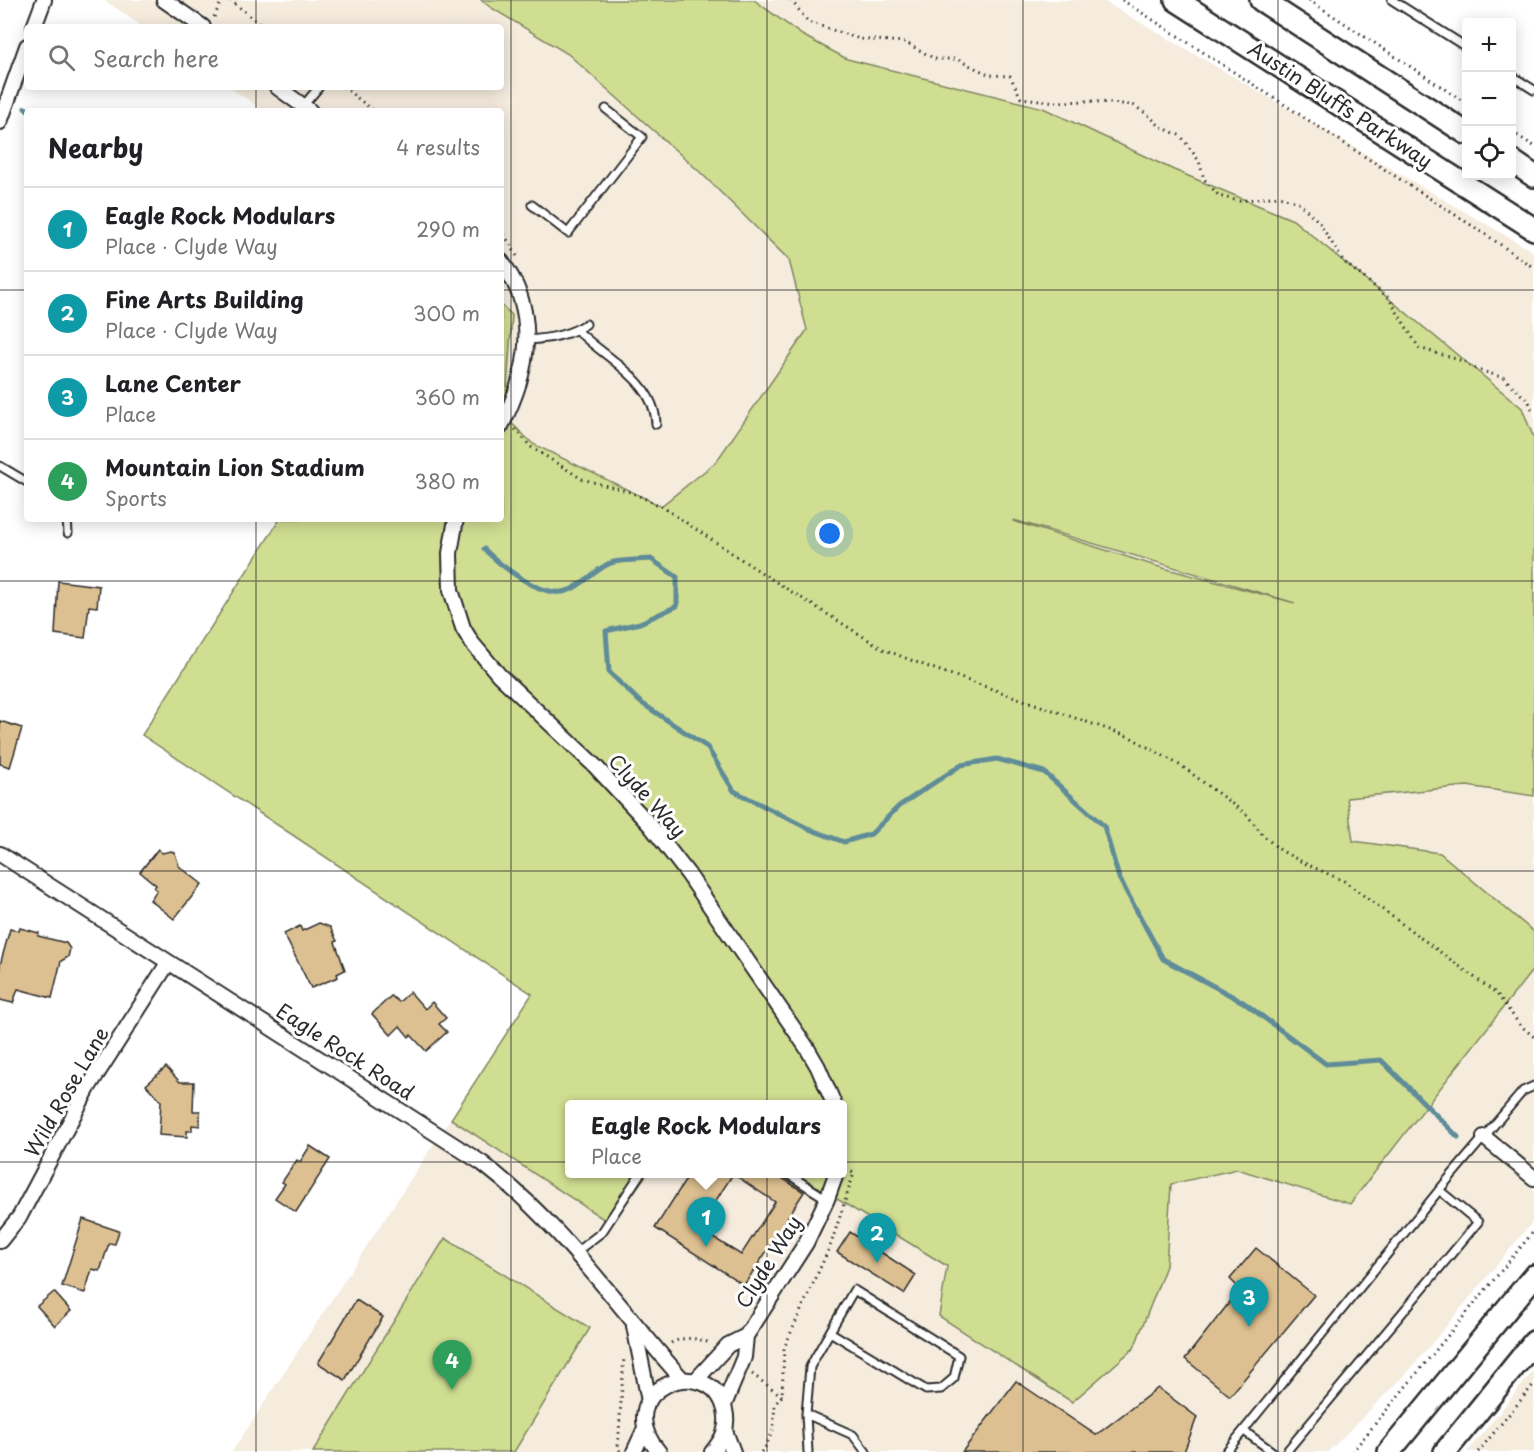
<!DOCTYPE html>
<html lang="en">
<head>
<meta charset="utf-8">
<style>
	body { margin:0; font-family:"Playpen Sans",sans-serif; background:#f2f2f2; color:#202124 }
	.controls { position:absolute; right:18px; top:18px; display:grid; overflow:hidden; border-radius:6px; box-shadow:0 3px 15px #0003 }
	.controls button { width:54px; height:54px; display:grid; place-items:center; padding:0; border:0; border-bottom:2px solid #e0e0e0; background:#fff; color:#202124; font:30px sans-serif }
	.you { position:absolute; left:830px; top:534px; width:21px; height:21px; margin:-15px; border:4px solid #fff; border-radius:50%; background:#1a73e8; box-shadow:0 0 0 9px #1a73e833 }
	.badge { display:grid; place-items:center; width:39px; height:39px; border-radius:50%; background:#b45309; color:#fff; font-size:20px; font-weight:700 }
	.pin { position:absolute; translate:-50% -50px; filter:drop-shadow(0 2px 3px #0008) }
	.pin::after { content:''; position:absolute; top:32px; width:21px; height:18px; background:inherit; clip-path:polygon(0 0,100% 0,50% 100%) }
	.popup { position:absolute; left:565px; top:1100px; width:282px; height:78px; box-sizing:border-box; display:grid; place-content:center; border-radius:6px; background:#fff; filter:drop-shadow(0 2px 4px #0005); font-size:20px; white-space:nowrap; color:#757577 }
	.popup b { font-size:22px; color:#202124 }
	.popup::after { content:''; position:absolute; left:50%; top:100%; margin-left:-12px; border:12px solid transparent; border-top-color:#fff }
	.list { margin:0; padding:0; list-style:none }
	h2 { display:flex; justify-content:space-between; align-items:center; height:78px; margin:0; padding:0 24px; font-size:26px }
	h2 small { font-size:20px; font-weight:400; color:#757577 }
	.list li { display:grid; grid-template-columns:39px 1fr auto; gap:18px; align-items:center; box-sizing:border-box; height:84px; padding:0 24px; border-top:2px solid #e0e0e0 }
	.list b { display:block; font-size:22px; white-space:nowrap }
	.list p { margin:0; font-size:20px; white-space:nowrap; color:#757577 }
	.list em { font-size:20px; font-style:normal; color:#757577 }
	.icon { flex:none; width:33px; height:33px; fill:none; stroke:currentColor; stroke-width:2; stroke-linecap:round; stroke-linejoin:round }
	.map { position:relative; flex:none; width:1534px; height:1452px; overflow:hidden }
	.search { position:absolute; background:#fff; box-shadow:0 3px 15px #0003; left:24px; top:24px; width:480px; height:66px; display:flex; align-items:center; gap:15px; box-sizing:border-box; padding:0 21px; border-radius:6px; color:#757577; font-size:22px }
	.panel { position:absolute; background:#fff; box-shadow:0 3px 15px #0003; left:24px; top:108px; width:480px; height:414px; border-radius:6px }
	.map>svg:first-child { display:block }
	.built { fill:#f5ecde; fill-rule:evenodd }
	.green { fill:#d0de92; stroke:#7e845e; stroke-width:1.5; fill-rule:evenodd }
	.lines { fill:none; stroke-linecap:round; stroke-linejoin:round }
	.stream { stroke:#5e8c98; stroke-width:5 }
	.building { fill:#ddc091; stroke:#2b2b2b; stroke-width:1.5; fill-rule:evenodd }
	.service-casing { stroke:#2b2b2b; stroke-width:11 }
	.minor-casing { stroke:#2b2b2b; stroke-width:18 }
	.primary-casing { stroke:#2b2b2b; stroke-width:26 }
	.path { stroke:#2b2b2b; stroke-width:3; stroke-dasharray:1.5 4.5; stroke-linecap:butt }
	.service { stroke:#fff; stroke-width:7 }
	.minor { stroke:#fff; stroke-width:14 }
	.primary { stroke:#fff; stroke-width:21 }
	.grid { fill:none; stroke:#2b2b2b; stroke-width:1.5; stroke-opacity:0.55 }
	.labels { text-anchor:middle; stroke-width:6; stroke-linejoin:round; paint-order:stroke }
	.street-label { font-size:20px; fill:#2b2b2b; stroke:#fff }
</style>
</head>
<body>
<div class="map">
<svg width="1534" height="1452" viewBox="0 0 1534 1452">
	<rect width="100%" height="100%" fill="#fff"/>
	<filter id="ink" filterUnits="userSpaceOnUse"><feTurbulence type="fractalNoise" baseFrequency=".0167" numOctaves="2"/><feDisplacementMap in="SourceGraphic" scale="12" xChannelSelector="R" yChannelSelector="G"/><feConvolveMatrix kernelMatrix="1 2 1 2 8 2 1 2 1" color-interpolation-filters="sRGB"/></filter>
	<g filter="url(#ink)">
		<path class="built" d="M104,0h998l432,252v968l-125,151 -81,81h-1096l300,-458 -390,-259 359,-216v-408h-237l-35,-24h272v-60h-358zM570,1104h273v70h-273z
			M1534,1370v82h-67z"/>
		<path class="green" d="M481,0h273l48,35 45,24 196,49 131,62 119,50 229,188 12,31v357l-67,-10 -120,12 6,43 87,12 94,79v36l-184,236 -113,-35 -66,15 -5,82 -32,82 -62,54 -133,-86 8,-50 -151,-92h47v-70h-273v70h77l-36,50 -160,-105 81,-125 -390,-259 138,-216h221v-214l11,10 -7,102 28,27 128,62 55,-44 91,-132 -18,-70 -88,-87 -133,-119 -78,-47zM1013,521l1,-1 281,83 -139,-37z
			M445,1238l145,90 -76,124h-201z"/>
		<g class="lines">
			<path class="stream" d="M25,108l5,3
				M484,549c16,16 58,50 83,42 17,-5 30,-25 47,-29 12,-2 25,-2 37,-3l26,18v29l-37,17 -34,8 3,41 31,30 67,45 27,44 75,38 35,13 27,-8 28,-28 62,-41 36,-6 47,13 60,54 15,52 44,81 80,43 83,62 55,-4 77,77"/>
		</g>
		<path class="building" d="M58,581l41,5 -2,21 -8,-1 -4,32 -30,-4z
			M0,721l22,7 -12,39 -10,-3z
			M158,849l4,4 9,-2 4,2 4,13 23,18 -28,35 -24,-19 7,-10 -3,-2 2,-3 -16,-13z
			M319,923l11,4 7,14 -2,1 10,28 -8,4 1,3 -27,11 -27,-54 16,-8 2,5z
			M20,928l19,5 -1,3 28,7 4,6 -2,8 -7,4 -9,37 -34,-9 -5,14 -13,-3v-35l10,-36 9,2z
			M410,992l15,17 7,-7 14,16 -7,6 8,8 -21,19 -15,-16 -2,2 -9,-11 -9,9 -19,-21 19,-18 8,6z
			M166,1067l14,15h14l-1,29h7v15l-8,-1v6h-5v6l-28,-2 2,-34 -15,-16z
			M310,1146l20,13 -34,53 -21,-14 10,-14 -3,-2 15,-22 3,2z
			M690,1173h84l30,19 -18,28 1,1 -43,64 -89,-57zM733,1174l42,28 -34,53 -43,-27z
			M83,1219l36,12 -4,13 -6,-1 -9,28 -8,-2 -7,24 -23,-7z
			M850,1232l66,43 -12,19 -67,-42z
			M1256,1248l58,47 -84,101 -45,-37 55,-70 -10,-10z
			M54,1292l17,19 -16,15 -18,-20z
			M356,1300l27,17 -38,63 -27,-17z
			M1016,1381l80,54 62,-47 39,29 -13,35h-222z"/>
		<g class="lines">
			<g class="service-casing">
				<path id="service" d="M1392,0l74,47
					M1512,76l22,14
					M303,106l16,-19
					M532,205l36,28 74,-96 -36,-28
					M577,330c27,28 78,50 79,94
					M526,340c21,-1 42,-4 60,-16
					M0,466l27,16
					M67,519l1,14
					M788,1174l39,25
					M576,1252l26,-20 38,-58
					M806,1414l4,-47 6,-11 38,-66 105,66 -5,22 -13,11 -15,1 -96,-58
					M1244,1431l29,21
					M808,1452l-2,-38 47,21 13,17
					M1226,1452l219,-269 78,-92 11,-5
					M1286,1452l192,-230 -39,-32"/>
			</g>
			<g class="minor-casing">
				<path id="minor" d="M164,0l39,27
					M34,27l10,-27
					M277,87l33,24
					M0,122l27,-76
					M501,261c39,51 28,111 0,165
					M456,519l-6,34 1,37 12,38 9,15 27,32 96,91 55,59 38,49 119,174 11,19 16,37
					M0,854l482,309c81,62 133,141 200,216
					M1484,1137l50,41
					M0,1241l20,-25 68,-128 80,-125
					M634,1326l15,75
					M695,1381l33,-36 18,-9
					M724,1405l20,-48 2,-21 60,-93 21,-44 9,-25
					M725,1431l8,21
					M634,1452l11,-24
					M659,1452c-53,-62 51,-103 66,-42 4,17 -2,29 -13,42"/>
			</g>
			<g class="primary-casing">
				<path id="primary" d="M1176,0l358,229
					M1261,0l205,133
					M1512,161l22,15
					M1389,1452l145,-176
					M1445,1452l89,-110"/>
			</g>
			<path class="path" d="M230,0l34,27
				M791,0l17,22 52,17 45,3 30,17h21l34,16 20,1 11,22 36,4 32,-1 44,4 14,9 14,13 20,9 18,25 5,18 15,17 20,5 40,-5 19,6 20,19 26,41 44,35 31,51 44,13 10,7 31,10 25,24 5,11
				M1122,0l366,236 46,32
				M1309,0l157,103
				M214,17l8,-17
				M343,87l31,24
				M1512,132l22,14
				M501,229l16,27
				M515,429l16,18 51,32 48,13 31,14 107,71 115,72 43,17 204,71 53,30 64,48 17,21 16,14 24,13 40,18 153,113 23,31 14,12
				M671,1343c13,-7 26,-5 39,0
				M752,1374l30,22
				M620,1451l-2,-3 6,-92
				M761,1452l5,-6 7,-16 2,-26 7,-8 2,-48 47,-104 23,-71 -5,-2
				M1352,1452l182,-221
				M1478,1452l56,-68"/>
			<use href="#service" class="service"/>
			<use href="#minor" class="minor"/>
			<use href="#primary" class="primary"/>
		</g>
	</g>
	<path class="grid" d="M256,0v27M511,0v1452M767,0v1452M1023,0v1452M1278,0v1452M256,87v24M0,290h27M501,290h1033M256,519v933M0,581h1534M0,871h1534M0,1162h1534"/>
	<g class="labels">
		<g class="street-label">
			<text transform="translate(1340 105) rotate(33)" y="7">Austin Bluffs Parkway</text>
			<text transform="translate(647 796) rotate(48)" y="7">Clyde Way</text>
			<text transform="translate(345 1052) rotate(33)" y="7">Eagle Rock Road</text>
			<text transform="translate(67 1092) rotate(-60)" y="7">Wild Rose Lane</text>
			<text transform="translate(769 1262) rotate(-58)" y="7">Clyde Way</text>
		</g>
	</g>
</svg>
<div class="controls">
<button>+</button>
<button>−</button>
<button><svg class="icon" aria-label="locate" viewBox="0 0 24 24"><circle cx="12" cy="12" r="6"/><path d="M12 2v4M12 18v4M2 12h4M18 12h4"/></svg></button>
</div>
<div class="you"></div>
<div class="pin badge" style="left:706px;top:1247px;background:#0f9aa8">1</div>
<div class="popup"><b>Eagle Rock Modulars</b>Place</div>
<div class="pin badge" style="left:877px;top:1263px;background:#0f9aa8">2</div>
<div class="pin badge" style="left:1249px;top:1327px;background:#0f9aa8">3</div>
<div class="pin badge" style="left:452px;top:1390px;background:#2e9e5b">4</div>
<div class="search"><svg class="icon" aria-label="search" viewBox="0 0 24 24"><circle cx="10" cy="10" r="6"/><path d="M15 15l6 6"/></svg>Search here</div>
<section class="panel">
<h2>Nearby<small>4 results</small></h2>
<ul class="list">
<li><span class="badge" style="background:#0f9aa8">1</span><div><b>Eagle Rock Modulars</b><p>Place · Clyde Way</p></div><em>290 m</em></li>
<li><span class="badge" style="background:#0f9aa8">2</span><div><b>Fine Arts Building</b><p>Place · Clyde Way</p></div><em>300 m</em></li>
<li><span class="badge" style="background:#0f9aa8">3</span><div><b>Lane Center</b><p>Place</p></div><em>360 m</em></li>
<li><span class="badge" style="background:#2e9e5b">4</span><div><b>Mountain Lion Stadium</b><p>Sports</p></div><em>380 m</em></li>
</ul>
</section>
</div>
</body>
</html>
